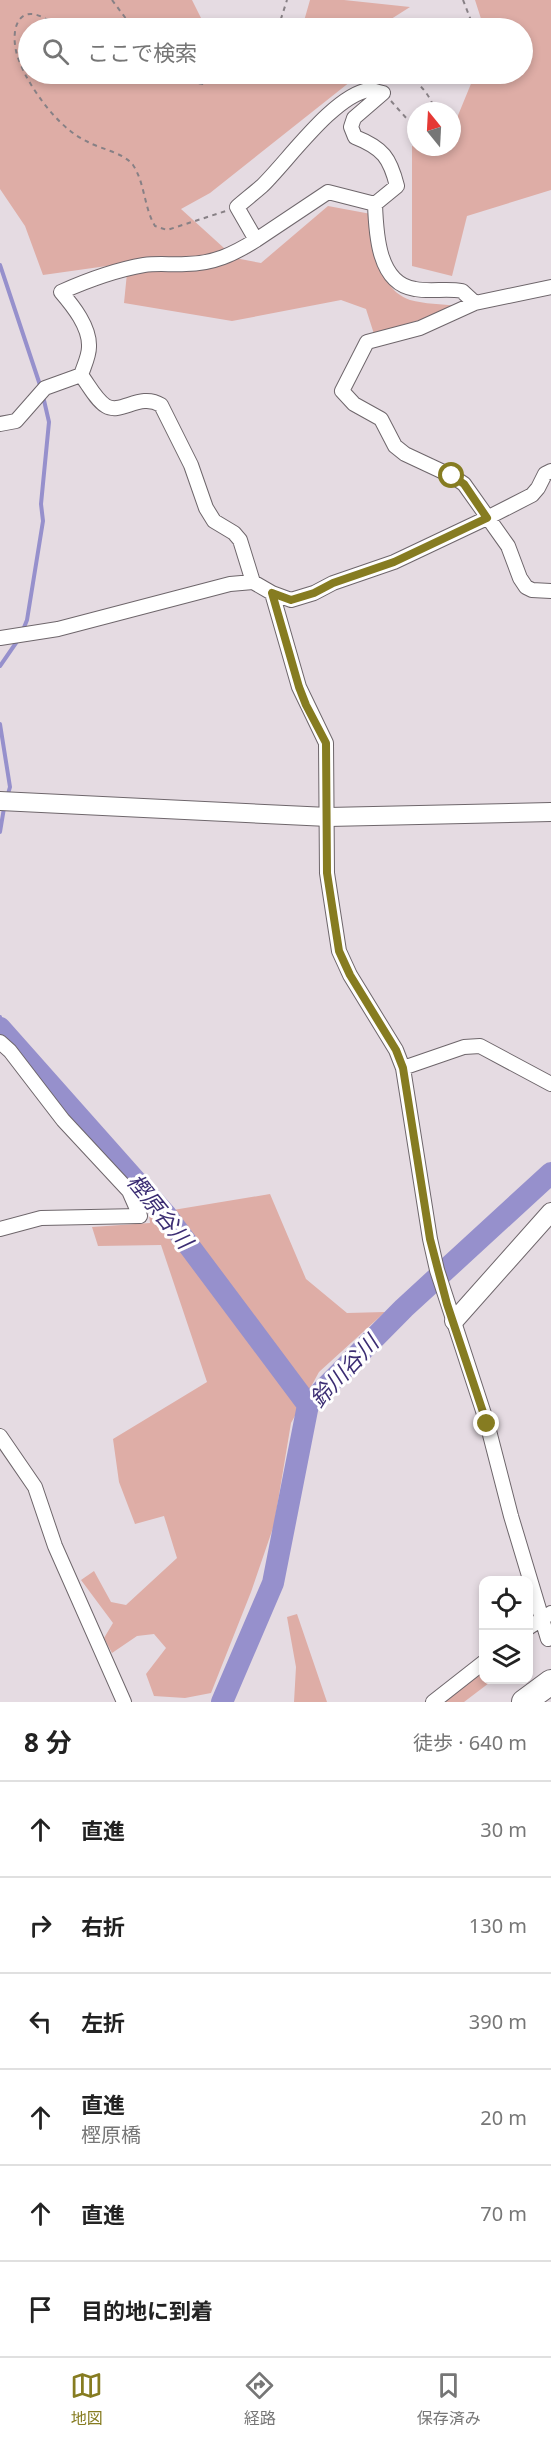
<!DOCTYPE html>
<html lang="ja">
<head>
<meta charset="utf-8">
<style>
	body { margin:0; font-family:"Noto Sans","Noto Sans JP",sans-serif; background:#f6f6f6; color:#222 }
	.controls { position:absolute; right:18px; bottom:18px; display:grid; overflow:hidden; border-radius:12px; box-shadow:0 3px 9px #0003 }
	.controls button { width:54px; height:54px; display:grid; place-items:center; padding:0; border:0; border-bottom:2px solid #e0e0e0; background:#fff; color:#222; font:30px sans-serif }
	.compass { position:absolute; left:407px; top:102px; width:54px; height:54px; border-radius:50%; background:#fff; box-shadow:0 3px 9px #0003; rotate:342deg }
	.stop { position:absolute; width:18px; height:18px; margin:-14px; border:4px solid #867c21; border-radius:50%; background:#fff }
	.stop.end { background:#867c21; border-color:#fff; box-shadow:0 2px 6px #0008 }
	.list { margin:0; padding:0; list-style:none }
	h2 { display:flex; justify-content:space-between; align-items:center; height:78px; margin:0; padding:0 24px; font-size:26px }
	h2 small { font-size:20px; font-weight:400; color:#767676 }
	.list li { display:grid; grid-template-columns:39px 1fr auto; gap:18px; align-items:center; box-sizing:border-box; height:96px; padding:0 24px; border-top:2px solid #e0e0e0 }
	.list b { display:block; font-size:22px; white-space:nowrap }
	.list p { margin:0; font-size:20px; white-space:nowrap; color:#767676 }
	.list em { font-size:20px; font-style:normal; color:#767676 }
	.icon { flex:none; width:33px; height:33px; fill:none; stroke:currentColor; stroke-width:2; stroke-linecap:round; stroke-linejoin:round }
	.map { position:relative; flex:none; width:551px; height:1702px; overflow:hidden }
	.search { position:absolute; background:#fff; box-shadow:0 3px 9px #0003; left:18px; right:18px; top:18px; height:66px; display:flex; align-items:center; gap:15px; box-sizing:border-box; padding:0 21px; border-radius:33px; color:#767676; font-size:22px }
	.sheet { height:654px; background:#fff }
	nav { display:flex; justify-content:space-around; align-items:center; box-sizing:border-box; height:84px; border-top:2px solid #e0e0e0; background:#fff; font-size:16px; color:#767676 }
	nav a { display:grid; justify-items:center; gap:3px }
	nav .on { color:#867c21 }
	.map>svg:first-child { display:block }
	.green { fill:#deada6 }
	.lines { fill:none; stroke-linecap:round; stroke-linejoin:round }
	.stream { stroke:#9690cc; stroke-width:4 }
	.river { stroke:#9690cc; stroke-width:22 }
	.street-casing { stroke:#6e666b; stroke-width:16 }
	.secondary-casing { stroke:#6e666b; stroke-width:20 }
	.highway-casing { stroke:#6e666b; stroke-width:26 }
	.path { stroke:#878085; stroke-width:2; stroke-dasharray:4.5 4.5; stroke-linecap:butt }
	.street { stroke:#fff; stroke-width:14 }
	.secondary { stroke:#fff; stroke-width:18 }
	.highway { stroke:#fff; stroke-width:24 }
	.route { stroke:#867c21; stroke-width:8 }
	.labels { text-anchor:middle; stroke-width:6; stroke-linejoin:round; paint-order:stroke }
	.water-label { font-size:22px; font-style:italic; fill:#3b2d73; stroke:#fff }
</style>
</head>
<body>
<div class="map">
<svg width="551" height="1702" viewBox="0 0 551 1702">
	<rect width="100%" height="100%" fill="#e5dbe2"/>
	<path class="green" d="M0,0h192l14,28h-178v46h213l7,9 13,-9h99l-150,119 -29,16 54,49 26,5 67,-57 43,8c5,30 5,74 39,86 14,4 32,4 47,6l-21,9 -62,19 -8,-25 -25,-9 -109,21 -108,-18 4,-40 -85,12 -18,-49 -25,-37z
		M310,0h34l66,7 -33,21h-75z
		M475,0h76v190l-84,26 -15,60 -40,-10v-120l40,1v-17l23,-56h47v-46h-38z
		M270,1194l36,85 41,34 38,-1 -66,60 -28,51 -17,102 -23,67 -40,101 -26,5 -31,-2 -8,-22 20,-26 -12,-14 -17,2 -25,17 -8,-15 9,-15 -32,-43 13,-9 17,31 15,3 51,-47 -13,-42 -29,8 -16,-42 -6,-43 94,-57 -46,-137 -63,1 -6,-19 58,-4 -1,-9z
		M297,1614l30,88h-33l2,-35 -9,-50z
		M483,1671l1,9h9l-29,22h-20z"/>
	<g class="lines">
		<path class="stream" d="M0,265l41,123
			M23,630l4,-10 16,-99 -2,-17 8,-82 -6,-26
			M0,666l18,-26
			M0,724l10,63 -3,10
			M0,832l4,-24
			M0,1017l4,14"/>
		<path class="river" d="M0,1028l166,187 142,190
			M222,1702l51,-119 35,-178 96,-97 147,-135"/>
		<g class="street-casing">
			<path id="street" d="M383,93l-29,25 -3,9 4,10c28,11 35,21 42,49l-22,18c1,29 3,80 40,85 16,3 32,-1 47,2l13,12
				M256,240l72,-48 47,12
				M551,287l-76,16 -55,25 -53,14 -25,49 12,13 27,15 14,27 10,8 47,22 12,8 44,62 12,32 6,9 6,3 19,1
				M81,375c3,-9 8,-19 8,-28 1,-20 -16,-41 -28,-55 27,-12 54,-22 83,-27 14,-2 29,0 42,-1 27,0 48,-10 70,-24l-19,-33c8,-7 17,-14 25,-21 25,-24 72,-91 107,-96 4,0 9,2 14,3
				M81,375c7,9 15,25 25,31 15,9 34,-14 55,-1l30,60 15,43 8,13 20,12 6,7 13,42
				M0,424l16,-3 29,-33 36,-13
				M272,593l27,94 27,56 1,130 12,78 11,24 46,75 7,18 27,171 7,31 50,153 24,93 37,123
				M0,638l58,-9 172,-45 23,-2 19,11 19,7 23,-7 19,-10 61,-21 93,-44 45,-23 6,-7 7,-14 6,-3
				M0,1042l10,9 53,69 66,71 11,25 -99,2 -41,11
				M403,1068l61,-21 16,-1 71,38
				M0,1436l35,51 20,59 69,156
				M528,1628l23,-15
				M433,1702l51,-40"/>
		</g>
		<g class="secondary-casing">
			<path id="secondary" d="M0,801l328,16 223,-5
				M454,1321l97,-109"/>
		</g>
		<g class="highway-casing">
			<path id="highway" d="M524,1702l27,-20"/>
		</g>
		<path class="path" d="M112,0l18,24 11,4
			M463,0l11,28
			M52,28v-5c-31,-23 -43,2 -35,32 2,6 6,15 9,21 14,25 36,54 62,66 13,7 36,11 45,23 12,18 11,43 22,61l12,4 59,-19
			M278,28l9,-28
			M66,74l9,6 74,-3 55,7 11,-5 4,-5
			M408,74c12,11 22,20 27,37
			M391,101l25,28"/>
		<use href="#street" class="street"/>
		<use href="#secondary" class="secondary"/>
		<use href="#highway" class="highway"/>
	</g>
	<g class="lines">
		<path class="route" d="M452,476l12,8 23,34 -93,44 -61,21 -19,10 -23,7 -19,-7 27,94 7,18 20,38 1,130 12,78 11,24 46,75 7,18 27,171 17,65 40,120"/>
	</g>
	<g class="labels">
		<g class="water-label">
			<text transform="translate(160 1211) rotate(51)" y="8">樫原谷川</text>
			<text transform="translate(344 1371) rotate(-47)" y="8">鈴川谷川</text>
		</g>
	</g>
</svg>
<div class="controls">
<button><svg class="icon" aria-label="locate" viewBox="0 0 24 24"><circle cx="12" cy="12" r="6"/><path d="M12 2v4M12 18v4M2 12h4M18 12h4"/></svg></button>
<button><svg class="icon" aria-label="layers" viewBox="0 0 24 24"><path d="M12 4l9 5-9 5-9-5zM3 14l9 5 9-5"/></svg></button>
</div>
<svg class="compass" viewBox="-18 -18 36 36"><path d="M0-13l5 13h-10z" fill="#e53935"/><path d="M0 13l5-13h-10z" fill="#767676"/></svg>
<div class="stop" style="left:452px;top:476px"></div>
<div class="stop end" style="left:487px;top:1424px"></div>
<div class="search"><svg class="icon" aria-label="search" viewBox="0 0 24 24"><circle cx="10" cy="10" r="6"/><path d="M15 15l6 6"/></svg>ここで検索</div>
</div>
<section class="sheet">
<h2>8 分<small>徒歩 · 640 m</small></h2>
<ul class="list">
<li><svg class="icon" aria-label="ahead" viewBox="0 0 24 24"><path d="M12 20V5M6 11l6-6 6 6"/></svg><div><b>直進</b></div><em>30 m</em></li>
<li><svg class="icon" aria-label="right" viewBox="0 0 24 24"><path d="M7 20v-9h11M14 6l5 5-5 5"/></svg><div><b>右折</b></div><em>130 m</em></li>
<li><svg class="icon" aria-label="left" viewBox="0 0 24 24"><path d="M17 20v-9H6M10 6l-5 5 5 5"/></svg><div><b>左折</b></div><em>390 m</em></li>
<li><svg class="icon" aria-label="ahead" viewBox="0 0 24 24"><path d="M12 20V5M6 11l6-6 6 6"/></svg><div><b>直進</b><p>樫原橋</p></div><em>20 m</em></li>
<li><svg class="icon" aria-label="ahead" viewBox="0 0 24 24"><path d="M12 20V5M6 11l6-6 6 6"/></svg><div><b>直進</b></div><em>70 m</em></li>
<li><svg class="icon" aria-label="arrive" viewBox="0 0 24 24"><path d="M6 21V4h12l-3 4 3 4H6"/></svg><div><b>目的地に到着</b></div></li>
</ul>
</section>
<nav>
<a class="on"><svg class="icon" aria-label="map" viewBox="0 0 24 24"><path d="M3 6l6-2 6 2 6-2v14l-6 2-6-2-6 2zM9 4v14M15 6v14"/></svg>地図</a>
<a><svg class="icon" aria-label="directions" viewBox="0 0 24 24"><path d="M12 3l9 9-9 9-9-9zM9 14v-3h6M13 9l2 2-2 2"/></svg>経路</a>
<a><svg class="icon" aria-label="saved" viewBox="0 0 24 24"><path d="M7 4h10v16l-5-4-5 4z"/></svg>保存済み</a>
</nav>
</body>
</html>
